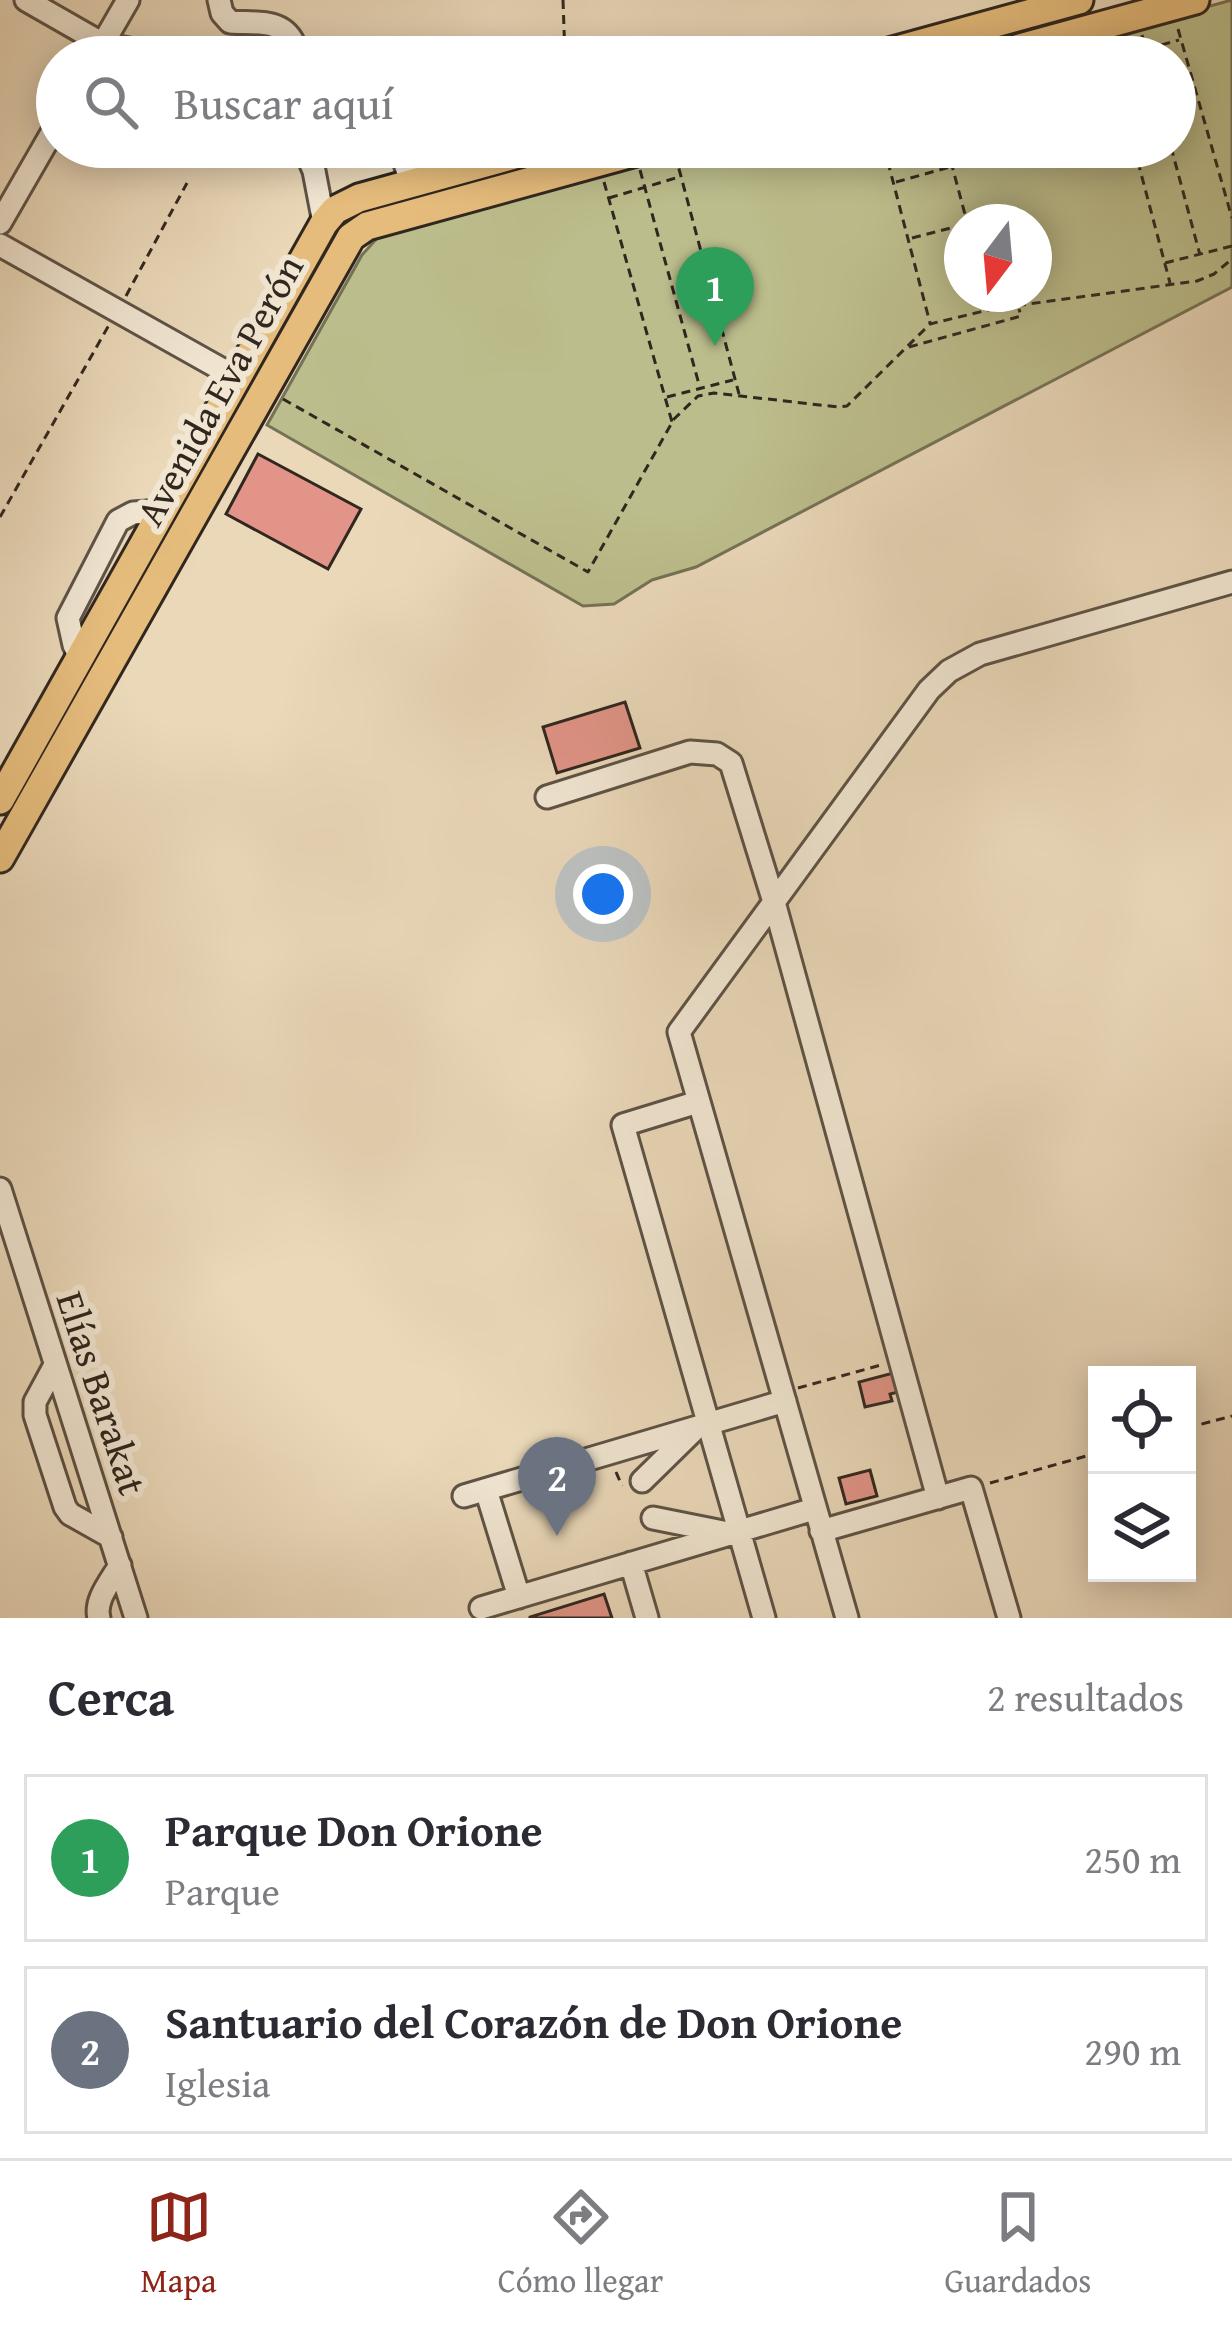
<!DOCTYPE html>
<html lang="es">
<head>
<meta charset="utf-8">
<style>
	body { margin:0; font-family:"Gentium Book Plus",serif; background:#f2f2f3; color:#2b2b33 }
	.controls { position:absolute; right:36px; bottom:36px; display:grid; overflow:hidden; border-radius:0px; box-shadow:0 6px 30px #0003 }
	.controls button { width:108px; height:108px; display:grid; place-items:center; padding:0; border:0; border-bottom:3px solid #e1e1e2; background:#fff; color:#2b2b33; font:60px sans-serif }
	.compass { position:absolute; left:944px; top:204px; width:108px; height:108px; border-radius:50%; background:#fff; box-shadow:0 6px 30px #0003; rotate:196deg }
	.you { position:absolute; left:603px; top:894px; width:42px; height:42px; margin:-30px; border:9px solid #fff; border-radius:50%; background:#1a73e8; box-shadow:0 0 0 18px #1a73e833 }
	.badge { display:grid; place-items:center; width:78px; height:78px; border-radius:50%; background:#8f2418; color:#fff; font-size:39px; font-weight:700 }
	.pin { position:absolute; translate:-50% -99px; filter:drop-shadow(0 3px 6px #0008) }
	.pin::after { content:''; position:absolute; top:63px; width:42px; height:36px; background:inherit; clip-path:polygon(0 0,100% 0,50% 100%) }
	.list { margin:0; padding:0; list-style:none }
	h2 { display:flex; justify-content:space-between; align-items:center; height:156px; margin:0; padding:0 48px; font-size:51px }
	h2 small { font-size:39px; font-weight:400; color:#7c7c81 }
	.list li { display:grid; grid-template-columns:78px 1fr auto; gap:36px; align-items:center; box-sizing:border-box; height:168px; margin:0 24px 24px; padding:0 24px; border:3px solid #e1e1e2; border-radius:0px }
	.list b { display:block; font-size:45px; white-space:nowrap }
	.list p { margin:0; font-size:39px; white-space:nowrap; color:#7c7c81 }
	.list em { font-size:39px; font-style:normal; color:#7c7c81 }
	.icon { flex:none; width:66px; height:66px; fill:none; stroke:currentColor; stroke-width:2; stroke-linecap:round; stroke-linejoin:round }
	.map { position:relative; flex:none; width:1232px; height:1618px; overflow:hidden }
	.search { position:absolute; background:#fff; box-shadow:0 6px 30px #0003; left:36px; right:36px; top:36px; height:132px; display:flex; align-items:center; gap:30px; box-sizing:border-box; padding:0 42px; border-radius:66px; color:#7c7c81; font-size:45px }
	.sheet { height:540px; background:#fff }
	nav { display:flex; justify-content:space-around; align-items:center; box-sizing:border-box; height:168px; border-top:3px solid #e1e1e2; background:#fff; font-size:33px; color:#7c7c81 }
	nav a { display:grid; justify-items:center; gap:6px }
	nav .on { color:#8f2418 }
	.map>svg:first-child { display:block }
	.green { fill:#bcbd8c; stroke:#767256; stroke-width:3; fill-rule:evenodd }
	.building { fill:#e19487; stroke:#30271f; stroke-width:3 }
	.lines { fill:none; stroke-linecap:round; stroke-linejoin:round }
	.minor-casing { stroke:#5e5346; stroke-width:27 }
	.major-casing { stroke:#30271f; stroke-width:33 }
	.path { stroke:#30271f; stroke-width:3; stroke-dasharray:9 6; stroke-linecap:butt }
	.minor { stroke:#f1e6d2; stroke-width:21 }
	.major { stroke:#e5bc7c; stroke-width:27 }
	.labels { text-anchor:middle; stroke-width:12; stroke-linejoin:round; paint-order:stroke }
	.street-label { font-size:39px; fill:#30271f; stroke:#f1e6d2 }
</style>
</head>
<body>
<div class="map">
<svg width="1232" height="1618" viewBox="0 0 1232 1618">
	<rect width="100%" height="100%" fill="#ead8b9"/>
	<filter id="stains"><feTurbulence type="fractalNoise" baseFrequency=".00167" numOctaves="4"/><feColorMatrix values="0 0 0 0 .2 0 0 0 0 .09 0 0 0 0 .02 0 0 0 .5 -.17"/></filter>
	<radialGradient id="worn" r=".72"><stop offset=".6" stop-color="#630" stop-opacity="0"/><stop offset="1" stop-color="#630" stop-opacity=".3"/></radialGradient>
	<path class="green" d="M1232,0v287l-536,280 -44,13 -38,24 -31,2 -316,-181 95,-170 17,-19 319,-89h477v-90h-152zM962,222h72v72h-72z"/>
	<path class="building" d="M258,454l103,55 -33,60 -102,-55z
		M625,702l15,46 -83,25 -14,-46z
		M897,1372l5,19 -12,3 2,7 -27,6 -6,-25z
		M870,1470l7,26 -31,8 -7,-26z
		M604,1594l8,24h-82v-1z"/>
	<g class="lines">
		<g class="minor-casing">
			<path id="minor" d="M26,0l77,44 67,13
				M219,0l3,13 8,9c24,2 51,-4 63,20l-4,15
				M98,52l30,-52
				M304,147l10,24 10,52
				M400,147l11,36
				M0,223l57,-99
				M0,245l237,133
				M80,657l-6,-12 -6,-27 50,-97 15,-8 29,-2
				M547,797l143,-45 27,2 14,9 43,139 164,596
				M698,1102l-75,23 141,493
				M0,1189l136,429
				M55,1365l-20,37v13l30,92 5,7 41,23
				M642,1481l51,-50
				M486,1490l33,107
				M464,1496l321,-95
				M653,1518l70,14
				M821,1531l150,-43 38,130
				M631,1563l16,55
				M481,1608l333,-99
				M99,1618c-5,-18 12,-37 21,-53
				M847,1618l-168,-586 250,-342 20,-19 31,-17 252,-72"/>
		</g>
		<g class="major-casing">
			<path id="major" d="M871,57l208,-57
				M987,57l208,-57
				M0,800l324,-577 11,-13 24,-12 184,-51
				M0,858l351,-621 16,-11 287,-79"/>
		</g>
		<path class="path" d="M563,0l2,57
			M1178,29l54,189
			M1142,35l6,22
			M1118,57l61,-17
			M884,147l46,176
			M947,147l20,75
			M1134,147l36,136
			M1171,147l29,108
			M675,154l64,240
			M640,170l60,218
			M604,182l68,240
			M896,182l54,-15
			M609,198l70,-21
			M912,238l50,-13
			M1165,263l67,-17
			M987,294l4,13
			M126,296l61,-113
			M909,347l112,-31 -2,-7
			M667,397l66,-17
			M283,399l305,173 86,-153 24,-23 16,-3 124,14 9,-1 83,-82 62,-15 205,-28 17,-7 18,-15
			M0,517l109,-192
			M798,1388l83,-23
			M1187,1428l45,-12
			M616,1472l6,14
			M990,1483l107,-30"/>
		<use href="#minor" class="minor"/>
		<use href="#major" class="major"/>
	</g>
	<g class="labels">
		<g class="street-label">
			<text transform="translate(219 390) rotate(-61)" y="14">Avenida Eva Perón</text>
			<text transform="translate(102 1393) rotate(72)" y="14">Elías Barakat</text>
		</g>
	</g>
	<rect width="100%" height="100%" filter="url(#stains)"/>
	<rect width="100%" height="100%" fill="url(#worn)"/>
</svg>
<div class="controls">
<button><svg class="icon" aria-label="locate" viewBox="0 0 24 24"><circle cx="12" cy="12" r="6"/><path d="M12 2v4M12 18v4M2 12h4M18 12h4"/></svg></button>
<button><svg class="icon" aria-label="layers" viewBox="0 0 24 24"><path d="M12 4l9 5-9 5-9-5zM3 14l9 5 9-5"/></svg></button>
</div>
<svg class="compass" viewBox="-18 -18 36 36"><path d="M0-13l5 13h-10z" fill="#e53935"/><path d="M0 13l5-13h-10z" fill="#7c7c81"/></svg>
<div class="you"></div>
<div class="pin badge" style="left:715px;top:346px;background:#2e9e5b">1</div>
<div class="pin badge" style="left:557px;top:1536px;background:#6b7280">2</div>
<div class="search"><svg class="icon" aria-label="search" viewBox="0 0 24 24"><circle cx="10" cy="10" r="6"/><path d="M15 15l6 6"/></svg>Buscar aquí</div>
</div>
<section class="sheet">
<h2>Cerca<small>2 resultados</small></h2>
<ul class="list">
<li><span class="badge" style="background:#2e9e5b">1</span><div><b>Parque Don Orione</b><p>Parque</p></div><em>250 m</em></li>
<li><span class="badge" style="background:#6b7280">2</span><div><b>Santuario del Corazón de Don Orione</b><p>Iglesia</p></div><em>290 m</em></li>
</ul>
</section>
<nav>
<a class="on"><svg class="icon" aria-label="map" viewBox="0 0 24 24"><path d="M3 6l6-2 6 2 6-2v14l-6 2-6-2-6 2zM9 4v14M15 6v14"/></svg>Mapa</a>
<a><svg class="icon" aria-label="directions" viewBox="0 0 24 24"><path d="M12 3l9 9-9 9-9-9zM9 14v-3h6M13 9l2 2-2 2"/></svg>Cómo llegar</a>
<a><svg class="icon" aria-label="saved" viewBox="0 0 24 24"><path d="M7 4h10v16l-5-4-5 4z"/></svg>Guardados</a>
</nav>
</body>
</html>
